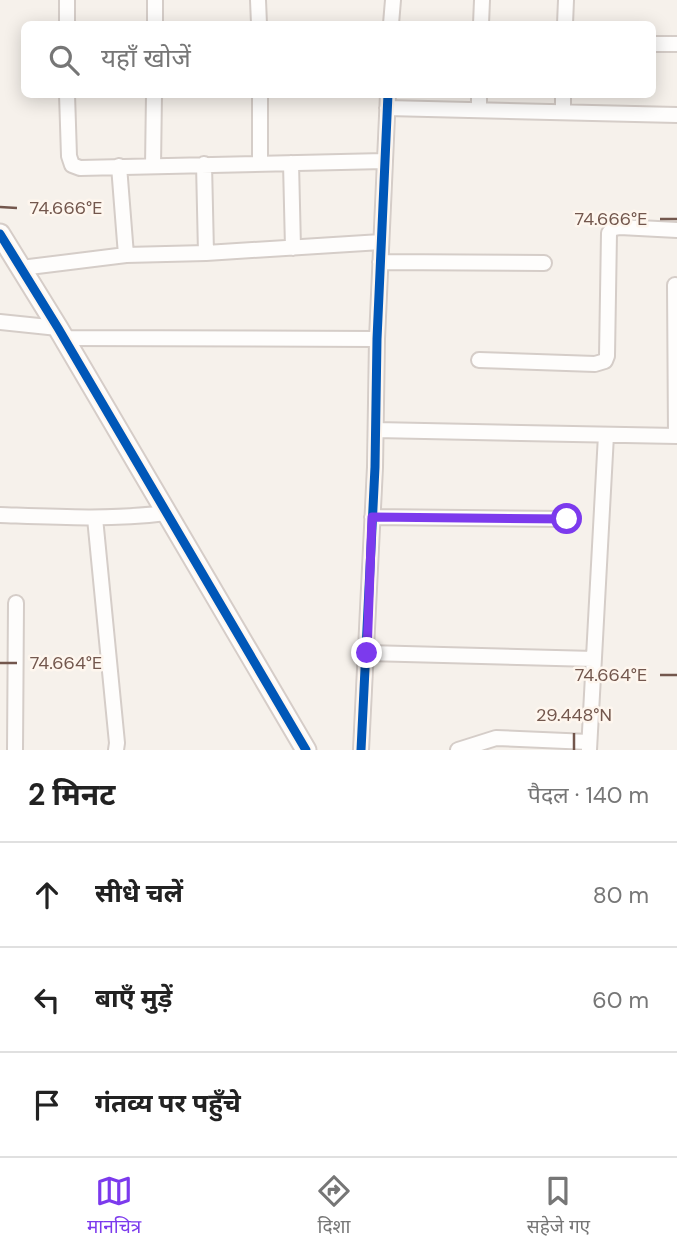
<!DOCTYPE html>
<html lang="hi">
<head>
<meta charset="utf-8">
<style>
	body { margin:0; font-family:"DM Sans","Noto Sans Devanagari",sans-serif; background:#f2f2f2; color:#222 }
	.stop { position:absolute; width:21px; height:21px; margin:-16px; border:5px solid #7c3aed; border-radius:50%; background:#fff }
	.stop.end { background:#7c3aed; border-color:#fff; box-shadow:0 2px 7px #0008 }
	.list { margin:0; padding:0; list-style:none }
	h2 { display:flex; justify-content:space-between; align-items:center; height:91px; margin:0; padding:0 28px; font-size:30px }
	h2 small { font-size:23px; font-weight:400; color:#767676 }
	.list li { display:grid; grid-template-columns:46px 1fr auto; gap:21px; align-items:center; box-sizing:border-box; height:105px; padding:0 28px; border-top:2px solid #e0e0e0 }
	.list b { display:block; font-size:26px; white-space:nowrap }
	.list em { font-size:23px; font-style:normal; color:#767676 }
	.icon { flex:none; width:38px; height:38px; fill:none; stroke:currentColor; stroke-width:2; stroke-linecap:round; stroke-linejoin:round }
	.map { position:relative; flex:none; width:677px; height:750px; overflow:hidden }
	.search { position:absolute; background:#fff; box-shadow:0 4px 18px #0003; left:21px; right:21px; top:21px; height:77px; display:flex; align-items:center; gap:18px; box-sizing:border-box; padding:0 24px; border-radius:10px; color:#767676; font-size:26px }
	.sheet { height:406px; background:#fff }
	nav { display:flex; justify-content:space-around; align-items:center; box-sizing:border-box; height:98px; border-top:2px solid #e0e0e0; background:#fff; font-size:19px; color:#767676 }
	nav a { display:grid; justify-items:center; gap:4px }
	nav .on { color:#7c3aed }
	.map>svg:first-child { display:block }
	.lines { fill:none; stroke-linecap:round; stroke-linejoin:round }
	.street-casing { stroke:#d5cdc8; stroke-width:18 }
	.secondary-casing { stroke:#d6cdc8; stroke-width:23 }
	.street { stroke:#fefdfc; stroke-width:14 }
	.secondary { stroke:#fefdfc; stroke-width:19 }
	.cycleway-casing { stroke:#fef6ee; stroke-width:13 }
	.cycleway { stroke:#0057b8; stroke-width:9 }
	.route { stroke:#7c3aed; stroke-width:9 }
	.ticks { fill:none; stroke:#73574d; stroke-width:2.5 }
	.ticks-label { font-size:18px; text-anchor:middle; fill:#73574d; stroke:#fef6ee; stroke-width:5; stroke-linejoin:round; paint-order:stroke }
</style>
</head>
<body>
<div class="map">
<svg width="677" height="750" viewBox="0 0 677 750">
	<rect width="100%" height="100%" fill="#f6f1eb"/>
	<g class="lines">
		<g class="street-casing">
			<path id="street" d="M67,0v24
				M258,0l1,24
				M155,24v-24
				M391,24l2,-24
				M481,24l1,-24
				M565,24l1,-24
				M652,44h25
				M67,94l2,62 3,9 8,3 304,-7
				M260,94v69
				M387,108l290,7
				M479,110v-16
				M563,112v-18
				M291,163l2,85
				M204,164l2,89
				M119,166l7,89
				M153,166l1,-72
				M380,262l164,1
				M21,268l105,-13 80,-2 175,-11
				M675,285l1,151
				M0,322l58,6
				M64,338l313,1
				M479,360l116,4 10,-3 2,-5 2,-123 4,-5 7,-1 57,3
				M376,430l301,6
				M0,515c56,2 110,5 166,-2
				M372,517l195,2
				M95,518l22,225 -1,7
				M367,653l227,6
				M15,750l1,-147
				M361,750l14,-283 2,-128 11,-245
				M458,750l38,-12 93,4
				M589,750l17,-315"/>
		</g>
		<g class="secondary-casing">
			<path id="secondary" d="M0,234l58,94 248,422"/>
		</g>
		<use href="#street" class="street"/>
		<use href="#secondary" class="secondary"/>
		<g class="cycleway-casing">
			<path id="cycleway" d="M0,234l58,94 248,422
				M361,750l14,-283 2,-128 11,-245"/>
		</g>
		<use href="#cycleway" class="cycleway"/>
	</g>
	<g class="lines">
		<path class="route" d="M367,653l5,-136 195,2"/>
	</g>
	<path class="ticks" d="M0,207l17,1M660,219h17M0,663h17M660,675h17M574,750v-17"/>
	<g class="ticks-label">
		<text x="66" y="214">74.666°E</text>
		<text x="611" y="225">74.666°E</text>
		<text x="66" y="669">74.664°E</text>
		<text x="611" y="681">74.664°E</text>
		<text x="574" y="721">29.448°N</text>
	</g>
</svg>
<div class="stop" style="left:567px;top:519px"></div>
<div class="stop end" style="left:367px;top:653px"></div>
<div class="search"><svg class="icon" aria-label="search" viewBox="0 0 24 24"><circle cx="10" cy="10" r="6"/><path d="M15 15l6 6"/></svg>यहाँ खोजें</div>
</div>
<section class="sheet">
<h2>2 मिनट<small>पैदल · 140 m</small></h2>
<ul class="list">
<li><svg class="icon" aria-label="ahead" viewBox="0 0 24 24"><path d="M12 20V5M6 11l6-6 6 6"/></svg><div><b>सीधे चलें</b></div><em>80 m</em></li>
<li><svg class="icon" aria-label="left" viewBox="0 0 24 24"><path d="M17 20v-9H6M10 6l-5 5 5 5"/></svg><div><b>बाएँ मुड़ें</b></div><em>60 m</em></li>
<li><svg class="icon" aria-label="arrive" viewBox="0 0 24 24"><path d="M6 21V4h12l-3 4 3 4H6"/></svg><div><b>गंतव्य पर पहुँचे</b></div></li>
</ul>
</section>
<nav>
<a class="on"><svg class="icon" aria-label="map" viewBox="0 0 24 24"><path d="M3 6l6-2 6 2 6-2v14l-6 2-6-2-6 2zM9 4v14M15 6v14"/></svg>मानचित्र</a>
<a><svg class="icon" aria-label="directions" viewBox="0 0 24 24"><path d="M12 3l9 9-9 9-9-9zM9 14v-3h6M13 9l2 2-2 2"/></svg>दिशा</a>
<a><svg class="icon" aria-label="saved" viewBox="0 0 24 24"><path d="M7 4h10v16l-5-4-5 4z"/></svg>सहेजे गए</a>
</nav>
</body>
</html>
